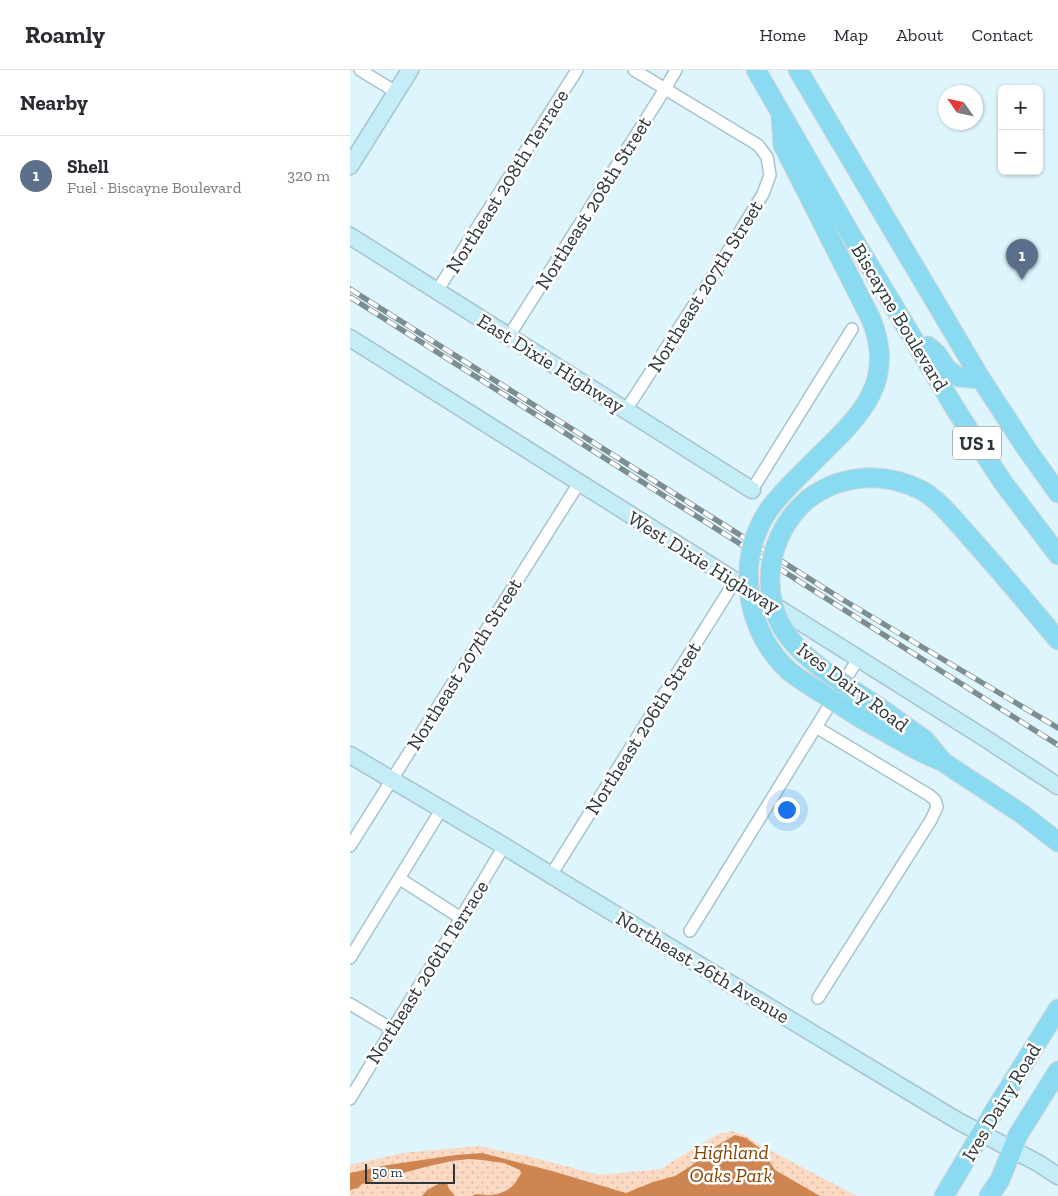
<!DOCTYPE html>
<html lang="en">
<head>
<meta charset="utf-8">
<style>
	body { margin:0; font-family:"Zilla Slab",serif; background:#f2f2f3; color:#2b2b33 }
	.controls { position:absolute; right:15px; top:15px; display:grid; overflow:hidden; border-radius:8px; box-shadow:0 1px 4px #0004 }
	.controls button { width:45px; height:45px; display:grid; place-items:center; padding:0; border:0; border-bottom:1px solid #e1e1e2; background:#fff; color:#2b2b33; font:25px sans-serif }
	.compass { position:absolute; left:588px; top:15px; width:45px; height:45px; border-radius:50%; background:#fff; box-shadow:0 1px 4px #0004; rotate:304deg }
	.scale { position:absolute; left:15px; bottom:12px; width:90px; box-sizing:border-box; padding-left:5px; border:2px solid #2a3639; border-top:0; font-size:14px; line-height:18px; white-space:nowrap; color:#2a3639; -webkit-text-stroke:4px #fff; paint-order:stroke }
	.you { position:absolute; left:436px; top:739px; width:18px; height:18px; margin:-12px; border:4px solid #fff; border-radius:50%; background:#1a73e8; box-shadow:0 0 0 8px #1a73e833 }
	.badge { display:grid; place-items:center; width:32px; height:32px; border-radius:50%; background:#db2777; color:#fff; font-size:16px; font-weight:700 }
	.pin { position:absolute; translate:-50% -41px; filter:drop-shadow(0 1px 2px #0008) }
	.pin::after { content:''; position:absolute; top:26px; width:18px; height:15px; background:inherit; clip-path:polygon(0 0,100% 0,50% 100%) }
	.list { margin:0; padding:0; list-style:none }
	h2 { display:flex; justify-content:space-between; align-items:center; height:65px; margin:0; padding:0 20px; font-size:21px }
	h2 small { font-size:16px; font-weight:400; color:#7c7c81 }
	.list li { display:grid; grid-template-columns:32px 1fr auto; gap:15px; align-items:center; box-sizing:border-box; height:80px; padding:0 20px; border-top:1px solid #e1e1e2 }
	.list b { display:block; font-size:19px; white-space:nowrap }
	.list p { margin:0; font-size:16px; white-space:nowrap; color:#7c7c81 }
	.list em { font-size:16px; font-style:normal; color:#7c7c81 }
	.map { position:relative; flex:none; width:708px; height:1126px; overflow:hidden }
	header { display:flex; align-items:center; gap:30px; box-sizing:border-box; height:70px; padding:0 25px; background:#fff; border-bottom:1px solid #e1e1e2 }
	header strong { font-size:24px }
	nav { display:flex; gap:28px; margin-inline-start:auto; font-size:18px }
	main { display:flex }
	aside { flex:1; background:#fff }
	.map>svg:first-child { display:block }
	.park { fill:url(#park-dots) }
	.water { fill:#ce8551 }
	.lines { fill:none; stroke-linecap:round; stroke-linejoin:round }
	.street-casing { stroke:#a7c3cc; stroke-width:14 }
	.secondary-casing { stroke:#a7c3cc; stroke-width:19 }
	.primary-casing { stroke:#d4d7d7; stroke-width:21 }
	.street { stroke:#fff; stroke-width:11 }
	.secondary { stroke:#c4edf8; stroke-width:16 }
	.primary { stroke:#8adaf1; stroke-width:19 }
	.rail-casing { stroke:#7d8e93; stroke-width:5.5 }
	.rail { stroke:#fff; stroke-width:4; stroke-dasharray:11; stroke-linecap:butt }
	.primary-bridge-casing { stroke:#d4d7d7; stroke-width:21; stroke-linecap:butt }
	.primary-bridge { stroke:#8adaf1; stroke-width:19 }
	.labels { text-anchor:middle; stroke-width:5; stroke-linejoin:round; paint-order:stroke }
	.shield { fill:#fff; stroke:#6a7274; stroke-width:1 }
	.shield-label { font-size:19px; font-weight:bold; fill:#2a3639 }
	.street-label { font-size:20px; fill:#2a3639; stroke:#fff }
	.park-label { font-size:20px; font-style:italic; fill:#874300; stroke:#fff }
</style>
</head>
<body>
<header>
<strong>Roamly</strong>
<nav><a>Home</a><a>Map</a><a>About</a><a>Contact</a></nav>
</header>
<main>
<aside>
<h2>Nearby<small></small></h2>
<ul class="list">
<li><span class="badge" style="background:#5c6f8a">1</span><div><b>Shell</b><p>Fuel · Biscayne Boulevard</p></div><em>320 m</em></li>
</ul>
</aside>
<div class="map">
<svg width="708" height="1126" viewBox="0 0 708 1126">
	<defs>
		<pattern id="park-dots" width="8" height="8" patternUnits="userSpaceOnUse" patternTransform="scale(1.25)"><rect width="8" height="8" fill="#fcd9c2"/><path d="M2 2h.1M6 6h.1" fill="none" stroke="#d8bba7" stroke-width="1.8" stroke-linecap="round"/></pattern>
	</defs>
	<rect width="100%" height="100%" fill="#def5fd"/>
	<path class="park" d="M382,1061l11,3 19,12 95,50h-507v-31l52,-12 77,-7 56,12 64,17 61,-6 58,-35z"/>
	<path class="water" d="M385,1065l11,3 16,12 13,20 45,26h-348c5,-3 9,-1 15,-1 17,0 27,-7 34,-22l-1,-3 -16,-7 -22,-3 -13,-1 -17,2 -23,5 -67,18 -4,4 -8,2v-17l38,-8 68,-10 26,-2 70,18 74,22 27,-11 22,-6 16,-10 22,-18z
		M92,1112l5,1 2,6 6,7h-33l5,-6z"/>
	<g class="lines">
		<g class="street-casing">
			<path id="street" d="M10,0l36,22
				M87,221l140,-221
				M159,266l156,-247 11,-19
				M276,340l88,-136 49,-80 7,-19 -3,-18 -9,-12 -124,-75
				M402,420l100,-161
				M466,657l113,68 6,5 2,7 -6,13 -113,178
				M0,776l229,-363
				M201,805l184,-294
				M50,809l61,39
				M340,861l168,-272
				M0,888l91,-148
				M0,934l42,25
				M0,1029c51,-85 104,-168 154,-253"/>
		</g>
		<g class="secondary-casing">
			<path id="secondary" d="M0,96l60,-96
				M0,166l402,254
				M0,268l633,399 75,49
				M0,685l154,91 68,42 386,233 80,42 20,13"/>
		</g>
		<g class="primary-casing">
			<path id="primary" d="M406,0l98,170 102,170 46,71 56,74
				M448,0l183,309 47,72 30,42
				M431,48l2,27 88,174c29,70 -21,105 -65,150
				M578,276l9,8 10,15 8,6 4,2 22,2
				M488,413c29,-9 58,-6 85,8 18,11 32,30 46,45 30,34 60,69 89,104
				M523,633l52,37 18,22 79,52 36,28
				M512,649l57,32 20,9
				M594,1126l51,-86 63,-101
				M639,1126l11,-16 18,-45 40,-64"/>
		</g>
		<use href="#street" class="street"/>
		<use href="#secondary" class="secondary"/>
		<use href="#primary" class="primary"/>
		<g class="rail-casing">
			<path id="rail" d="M0,219l490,309 218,130
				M0,227l708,448"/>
		</g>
		<use href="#rail" class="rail"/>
		<g class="primary-bridge-casing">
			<path id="primary-bridge" d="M456,399c-13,13 -27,26 -38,42 -33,50 -23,120 21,160 10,8 21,15 31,21 14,9 28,18 42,27
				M488,413c-11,4 -21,9 -30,16 -41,34 -52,99 -17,141 20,25 55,45 82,63"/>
		</g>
		<use href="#primary-bridge" class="primary-bridge"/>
	</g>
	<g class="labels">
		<rect class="shield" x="603" y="356.5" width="48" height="33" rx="4"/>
		<g class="shield-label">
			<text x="627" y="380">US 1</text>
		</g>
		<g class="street-label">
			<text transform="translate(157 111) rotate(-58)" y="7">Northeast 208th Terrace</text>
			<text transform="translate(243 133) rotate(-58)" y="7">Northeast 208th Street</text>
			<text transform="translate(355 216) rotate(-58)" y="7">Northeast 207th Street</text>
			<text transform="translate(550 247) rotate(59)" y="7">Biscayne Boulevard</text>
			<text transform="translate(201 293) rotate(32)" y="7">East Dixie Highway</text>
			<text transform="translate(354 492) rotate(32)" y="7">West Dixie Highway</text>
			<text transform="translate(114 594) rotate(-58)" y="7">Northeast 207th Street</text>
			<text transform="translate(503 617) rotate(37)" y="7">Ives Dairy Road</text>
			<text transform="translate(293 658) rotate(-58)" y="7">Northeast 206th Street</text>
			<text transform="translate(353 897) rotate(31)" y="7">Northeast 26th Avenue</text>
			<text transform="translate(77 902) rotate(-58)" y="7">Northeast 206th Terrace</text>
			<text transform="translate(651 1032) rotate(-59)" y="7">Ives Dairy Road</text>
		</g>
		<g class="park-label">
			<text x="381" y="1089">Highland<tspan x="381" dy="23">Oaks Park</tspan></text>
		</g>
	</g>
</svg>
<div class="controls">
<button>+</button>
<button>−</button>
</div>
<svg class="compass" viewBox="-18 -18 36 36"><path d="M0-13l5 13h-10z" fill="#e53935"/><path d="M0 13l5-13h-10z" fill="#7c7c81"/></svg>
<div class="scale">50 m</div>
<div class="you"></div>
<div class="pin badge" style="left:672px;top:210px;background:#5c6f8a">1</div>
</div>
</main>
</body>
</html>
